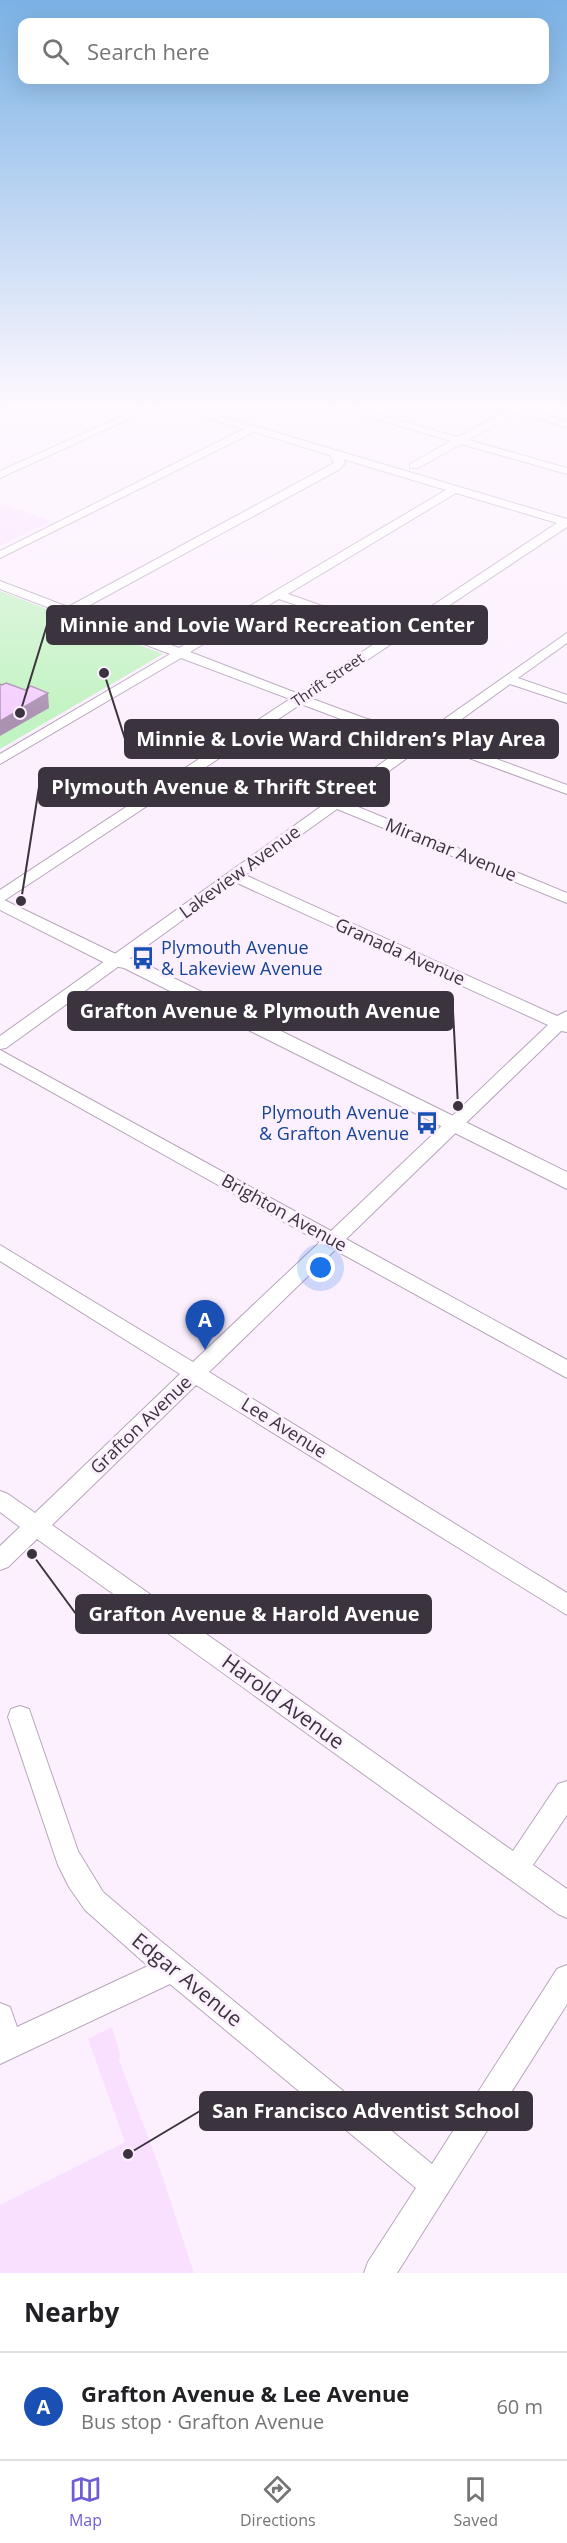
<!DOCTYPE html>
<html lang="en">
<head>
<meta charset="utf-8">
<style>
	body { margin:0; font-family:"Open Sans",sans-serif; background:#f6f6f6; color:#202124 }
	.you { position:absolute; left:321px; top:1268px; width:21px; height:21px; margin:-15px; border:4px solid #fff; border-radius:50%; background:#1a73e8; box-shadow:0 0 0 9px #1a73e833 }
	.badge { display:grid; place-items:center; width:39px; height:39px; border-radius:50%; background:#6d5ed8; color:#fff; font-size:20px; font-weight:700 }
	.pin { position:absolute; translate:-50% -50px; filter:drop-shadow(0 2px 3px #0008) }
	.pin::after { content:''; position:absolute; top:32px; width:21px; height:18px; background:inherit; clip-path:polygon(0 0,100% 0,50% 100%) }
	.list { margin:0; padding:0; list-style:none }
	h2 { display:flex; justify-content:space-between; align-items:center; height:78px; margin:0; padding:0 24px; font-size:26px }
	h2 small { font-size:20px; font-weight:400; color:#757577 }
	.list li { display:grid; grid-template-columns:39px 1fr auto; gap:18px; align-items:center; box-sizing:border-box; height:108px; padding:0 24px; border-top:2px solid #e0e0e0 }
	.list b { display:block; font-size:22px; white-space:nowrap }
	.list p { margin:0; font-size:20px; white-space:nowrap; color:#757577 }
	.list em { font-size:20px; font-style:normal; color:#757577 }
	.icon { flex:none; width:33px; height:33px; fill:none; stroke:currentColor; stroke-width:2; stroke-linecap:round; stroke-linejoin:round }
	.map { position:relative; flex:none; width:567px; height:2273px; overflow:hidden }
	.search { position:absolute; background:#fff; box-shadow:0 6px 24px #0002; left:18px; right:18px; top:18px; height:66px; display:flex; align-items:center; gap:15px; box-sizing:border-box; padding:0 21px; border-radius:12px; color:#757577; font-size:22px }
	.sheet { height:186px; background:#fff }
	nav { display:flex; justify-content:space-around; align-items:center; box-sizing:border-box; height:84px; border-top:2px solid #e0e0e0; background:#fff; font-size:16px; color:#757577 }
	nav a { display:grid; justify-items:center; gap:3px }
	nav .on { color:#6d5ed8 }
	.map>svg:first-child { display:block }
	.built { fill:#f9e0ff }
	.green { fill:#c2f3c2 }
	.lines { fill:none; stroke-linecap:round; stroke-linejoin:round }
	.minor-casing { stroke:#b7a5bc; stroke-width:2 }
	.tertiary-casing { stroke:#b7a5bc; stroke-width:2 }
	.minor { fill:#fff; fill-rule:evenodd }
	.tertiary { fill:#fff; fill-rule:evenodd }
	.tram { stroke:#746b77; stroke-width:1.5 }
	.shaded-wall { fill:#ab91b2 }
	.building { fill:#f4cffe; stroke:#ab91b2; stroke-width:1.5 }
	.labels { text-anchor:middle; stroke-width:6; stroke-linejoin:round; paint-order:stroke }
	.far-street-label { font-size:15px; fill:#3b333d; stroke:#fcf0ff }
	.street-label { font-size:18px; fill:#3b333d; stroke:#fcf0ff }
	.transit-label { font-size:18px; fill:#164399; stroke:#fcf0ff; text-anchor:start }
	.near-street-label { font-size:21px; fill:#3b333d; stroke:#fcf0ff }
	.leader { fill:none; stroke:#3b333d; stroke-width:2 }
	.callout-dot { fill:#3b333d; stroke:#fcf0ff; stroke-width:2 }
	.callout { fill:#3b333d; stroke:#3b333d; stroke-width:2 }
	.callout-label { font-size:20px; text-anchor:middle; font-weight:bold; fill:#fff }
</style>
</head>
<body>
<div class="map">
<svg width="567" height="2273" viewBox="0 0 567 2273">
	<rect width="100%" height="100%" fill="#fcf0ff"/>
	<path class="built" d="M0,503l37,13 14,5 -51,25z
		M112,2027l8,27 -1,6 40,106 35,107h-194v-68l125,-63 -37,-103z"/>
	<path class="green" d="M0,591l163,63 -163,95z"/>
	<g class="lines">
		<g class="minor-casing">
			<path id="minor" d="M147,405h12l-159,73v-7z
				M191,405h10l3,6 363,108v8l-257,171 54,20 59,16 144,-101v10l-49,35 49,17v8l-57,-19 -73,53 130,48v9l-139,-51 -82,59 221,91v10l-230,-94 -92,66 312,141 10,-5v21l-6,-1 -215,208 221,121v18l-232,-128 -126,122 358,221v22l-371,-230 -144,140 461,326 45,-67 9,-3v34l-34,50 34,24v29l-9,-4 -521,-375 -29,28 -8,3v-24l20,-19 -20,-15v-21l8,3 27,19 145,-139 -180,-113v-16l193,117 127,-120 -320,-179v-13l331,181 217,-206 -313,-143 -229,166 -6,1v-13l414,-296 -60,-16 -53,-20 -296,196 -5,2v-12l290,-191 -109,-41 -181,106v-10l170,-100 -170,-65v-8l68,26 266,-144 -4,-8 -76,-23 -254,126v-7l244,-122 -48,-14zM343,459l103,31 -267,158 -100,-37 261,-142 5,-6zM456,493l101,30 -163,108 -106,-37zM279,599l107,37 -87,58 -109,-42z
				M329,405h15l114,32 48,-26 -14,-4 -1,-2 22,1 15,-1 -5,4 44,12v6l-51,-14 -48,27 99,28v6l-106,-30 -43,24h-8v-4l41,-23z
				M20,1706l9,3 49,142 25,41 48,41 281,231 125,-195 10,-4v39l-170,269h-33l4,-11 48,-74 -246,-204 -170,80v-61l10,4 7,20 131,-61 -63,-56 -16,-23 -11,-22 -50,-148 3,-8z"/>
		</g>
		<g class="tertiary-casing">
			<path id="tertiary" d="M0,405h7l-7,3z
				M0,898l122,59 15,3 430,212v17l-443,-221 -15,-3 -109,-55z"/>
		</g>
		<use href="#minor" class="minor"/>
		<use href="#tertiary" class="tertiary"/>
		<path class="tram" d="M185,405h18
			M0,406l4,-1"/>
	</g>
	<path class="shaded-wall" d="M48,693l1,15 -49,28v-15z"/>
	<path class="building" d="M6,683l19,7 6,-4 17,7 -48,28v-37l2,1z"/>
	<linearGradient id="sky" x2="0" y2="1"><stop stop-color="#7ab2e5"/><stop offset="0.56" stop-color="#fef8ff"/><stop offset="1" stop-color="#fef8ff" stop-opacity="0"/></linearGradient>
	<rect width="567" height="723" fill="url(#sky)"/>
	<defs>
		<g id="bus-bare" transform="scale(1.8)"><path d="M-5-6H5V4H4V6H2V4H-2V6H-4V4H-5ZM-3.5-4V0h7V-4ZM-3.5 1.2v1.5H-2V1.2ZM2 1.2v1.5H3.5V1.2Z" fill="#1a4fb4" stroke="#fcf0ff" stroke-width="2.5" paint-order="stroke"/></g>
	</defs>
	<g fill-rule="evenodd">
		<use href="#bus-bare" x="143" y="958"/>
		<use href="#bus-bare" x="427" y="1123"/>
	</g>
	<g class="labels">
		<g class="far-street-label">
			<text transform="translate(328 680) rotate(-34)" y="5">Thrift Street</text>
		</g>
		<g class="street-label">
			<text transform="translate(451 850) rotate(22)" y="6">Miramar Avenue</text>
			<text transform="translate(240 872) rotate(-36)" y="6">Lakeview Avenue</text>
			<text transform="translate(400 952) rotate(24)" y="6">Granada Avenue</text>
			<text transform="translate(284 1213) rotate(29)" y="6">Brighton Avenue</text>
			<text transform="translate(141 1425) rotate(-44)" y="6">Grafton Avenue</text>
			<text transform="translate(284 1428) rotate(32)" y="6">Lee Avenue</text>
		</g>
		<g class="transit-label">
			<text x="161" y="954">Plymouth Avenue<tspan x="161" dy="21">&amp; Lakeview Avenue</tspan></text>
			<text x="409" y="1119" text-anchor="end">Plymouth Avenue<tspan x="409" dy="21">&amp; Grafton Avenue</tspan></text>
		</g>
		<g class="near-street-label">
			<text transform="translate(283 1702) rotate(36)" y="7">Harold Avenue</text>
			<text transform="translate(187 1980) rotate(39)" y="7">Edgar Avenue</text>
		</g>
	</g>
	<path class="leader" d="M20 713L47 625M104 673L125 739M21 901L39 787M458 1106L453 1011M32 1554L76 1614M128 2154L200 2111"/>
	<g class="callout-dot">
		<circle cx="20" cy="713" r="6"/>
		<circle cx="104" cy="673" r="6"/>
		<circle cx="21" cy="901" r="6"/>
		<circle cx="458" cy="1106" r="6"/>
		<circle cx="32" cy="1554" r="6"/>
		<circle cx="128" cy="2154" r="6"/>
	</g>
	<g class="callout">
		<rect x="47" y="606" width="440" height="38" rx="6"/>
		<rect x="125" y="720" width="433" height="38" rx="6"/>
		<rect x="39" y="768" width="350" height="38" rx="6"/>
		<rect x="68" y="992" width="385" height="38" rx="6"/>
		<rect x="76" y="1595" width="355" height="38" rx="6"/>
		<rect x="200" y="2092" width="332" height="38" rx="6"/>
	</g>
	<g class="callout-label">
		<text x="267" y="632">Minnie and Lovie Ward Recreation Center</text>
		<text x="341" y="746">Minnie &amp; Lovie Ward Children’s Play Area</text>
		<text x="214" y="794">Plymouth Avenue &amp; Thrift Street</text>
		<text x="260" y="1018">Grafton Avenue &amp; Plymouth Avenue</text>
		<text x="254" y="1621">Grafton Avenue &amp; Harold Avenue</text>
		<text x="366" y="2118">San Francisco Adventist School</text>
	</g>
</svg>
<div class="you"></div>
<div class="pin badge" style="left:205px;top:1350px;background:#1a4fb4">A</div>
<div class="search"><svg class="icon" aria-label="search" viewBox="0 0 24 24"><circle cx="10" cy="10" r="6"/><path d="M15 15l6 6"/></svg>Search here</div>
</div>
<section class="sheet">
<h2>Nearby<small></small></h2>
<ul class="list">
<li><span class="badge" style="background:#1a4fb4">A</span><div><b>Grafton Avenue &amp; Lee Avenue</b><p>Bus stop · Grafton Avenue</p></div><em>60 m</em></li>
</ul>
</section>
<nav>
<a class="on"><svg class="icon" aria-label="map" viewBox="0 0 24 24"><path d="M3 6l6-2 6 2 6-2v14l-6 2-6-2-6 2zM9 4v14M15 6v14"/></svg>Map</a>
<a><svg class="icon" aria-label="directions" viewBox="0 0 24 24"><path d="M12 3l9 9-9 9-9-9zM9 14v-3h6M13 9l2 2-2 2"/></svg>Directions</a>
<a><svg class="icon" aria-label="saved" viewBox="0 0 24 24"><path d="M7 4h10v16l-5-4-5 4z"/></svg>Saved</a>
</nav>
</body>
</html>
